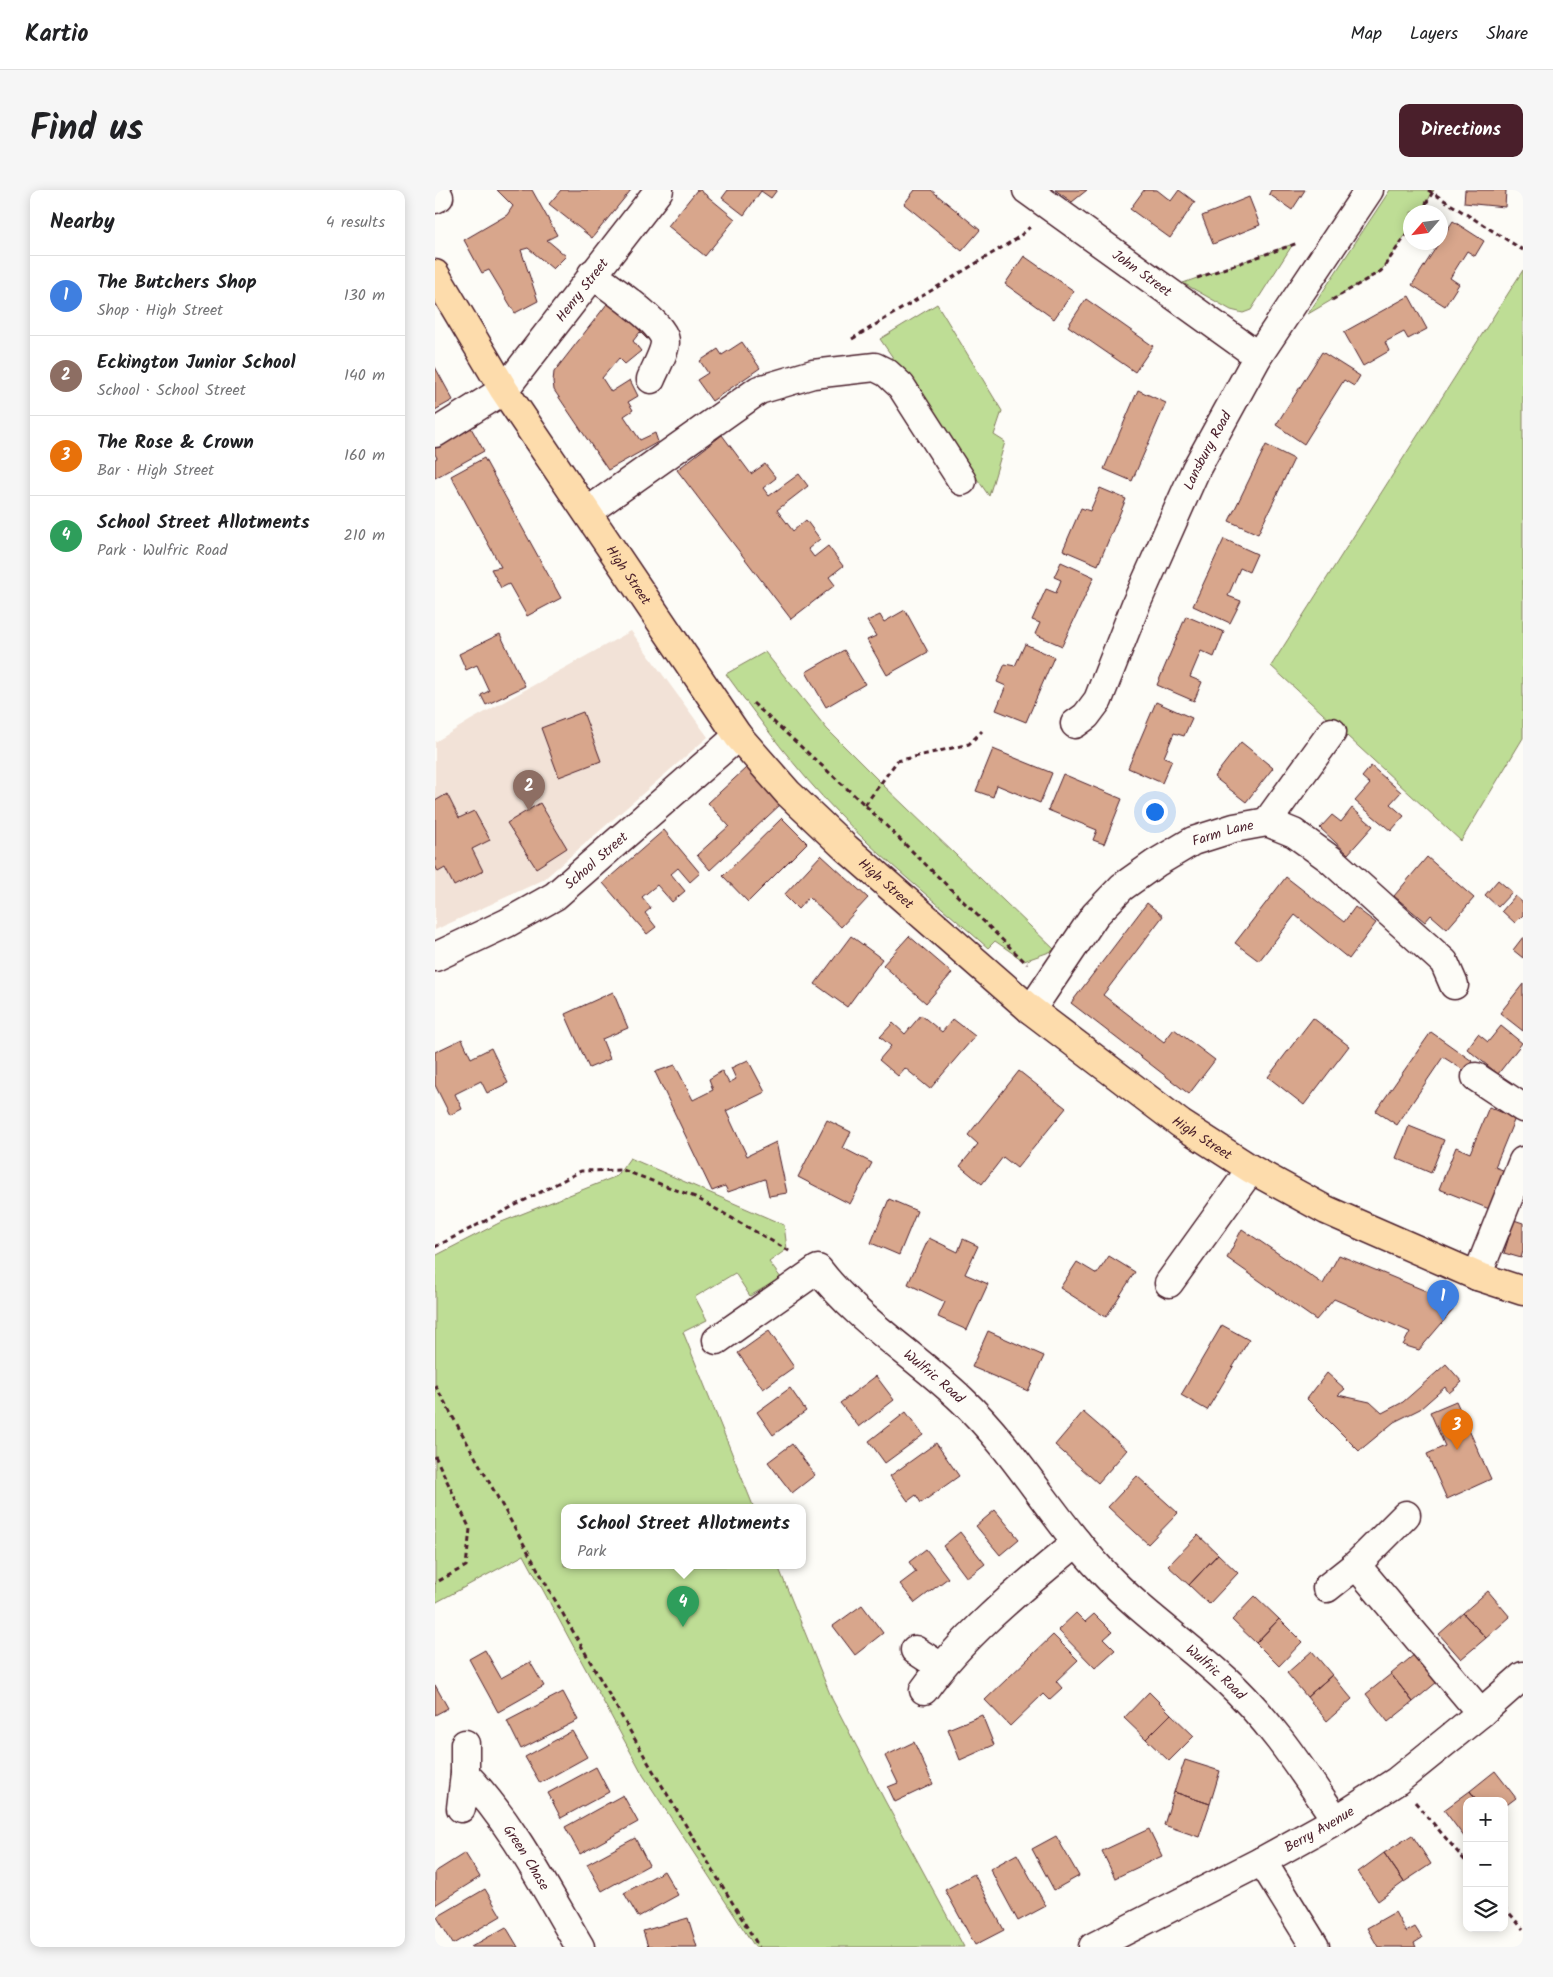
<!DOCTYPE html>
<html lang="en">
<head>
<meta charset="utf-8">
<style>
	body { margin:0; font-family:Kalam,sans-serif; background:#f6f6f6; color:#202124 }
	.controls { position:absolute; right:15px; bottom:15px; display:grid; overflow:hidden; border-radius:10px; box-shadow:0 2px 12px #0003 }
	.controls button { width:45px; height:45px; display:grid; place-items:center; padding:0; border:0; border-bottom:1px solid #e0e0e0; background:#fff; color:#202124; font:25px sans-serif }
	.compass { position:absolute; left:968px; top:15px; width:45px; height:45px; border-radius:50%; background:#fff; box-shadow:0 2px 12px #0003; rotate:242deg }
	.you { position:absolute; left:719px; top:621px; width:18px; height:18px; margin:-12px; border:4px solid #fff; border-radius:50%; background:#1a73e8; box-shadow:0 0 0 8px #1a73e833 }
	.badge { display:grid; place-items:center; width:32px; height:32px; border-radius:50%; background:#4a1f2b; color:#fff; font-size:16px; font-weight:700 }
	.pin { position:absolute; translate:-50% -41px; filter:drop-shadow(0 1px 2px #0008) }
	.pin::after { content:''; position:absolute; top:26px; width:18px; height:15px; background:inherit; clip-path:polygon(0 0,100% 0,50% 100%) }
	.popup { position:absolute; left:126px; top:1314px; width:245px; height:65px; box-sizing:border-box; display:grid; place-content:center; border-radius:10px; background:#fff; filter:drop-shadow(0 1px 4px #0005); font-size:16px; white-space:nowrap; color:#757577 }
	.popup b { font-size:19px; color:#202124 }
	.popup::after { content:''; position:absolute; left:50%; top:100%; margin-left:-10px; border:10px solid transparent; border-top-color:#fff }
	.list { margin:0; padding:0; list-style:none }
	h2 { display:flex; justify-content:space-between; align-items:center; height:65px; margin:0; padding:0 20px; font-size:21px }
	h2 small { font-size:16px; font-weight:400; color:#757577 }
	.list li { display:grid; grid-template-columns:32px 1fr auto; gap:15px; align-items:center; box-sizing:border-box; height:80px; padding:0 20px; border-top:1px solid #e0e0e0 }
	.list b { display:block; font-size:19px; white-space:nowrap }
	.list p { margin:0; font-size:16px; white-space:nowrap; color:#757577 }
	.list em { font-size:16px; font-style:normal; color:#757577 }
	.icon { flex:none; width:28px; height:28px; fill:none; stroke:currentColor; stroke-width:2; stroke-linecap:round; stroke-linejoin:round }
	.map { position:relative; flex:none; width:1088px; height:1757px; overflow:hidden; border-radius:10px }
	header { display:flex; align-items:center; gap:30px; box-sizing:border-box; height:70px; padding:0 25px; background:#fff; border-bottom:1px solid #e0e0e0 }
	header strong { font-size:24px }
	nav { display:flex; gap:28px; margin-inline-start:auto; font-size:18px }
	.intro { display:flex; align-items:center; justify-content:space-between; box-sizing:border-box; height:120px; padding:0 30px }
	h1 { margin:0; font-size:35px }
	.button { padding:12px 22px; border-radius:10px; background:#4a1f2b; color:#fff; font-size:18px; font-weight:700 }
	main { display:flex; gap:30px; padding:0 30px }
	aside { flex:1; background:#fff; border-radius:10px; box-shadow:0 2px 12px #0003 }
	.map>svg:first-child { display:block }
	.built { fill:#f2e2d7 }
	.green { fill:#bedd95; stroke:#847e60 }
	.building { fill:#d8a68c; stroke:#4a1f2b }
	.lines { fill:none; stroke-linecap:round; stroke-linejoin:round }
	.minor-casing { stroke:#4a1f2b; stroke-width:31 }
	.major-casing { stroke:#4a1f2b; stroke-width:31 }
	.path { stroke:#4a1f2b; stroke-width:3; stroke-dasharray:5 4; stroke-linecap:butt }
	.minor { stroke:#fdfcf7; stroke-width:28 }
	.major { stroke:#fddcac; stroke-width:28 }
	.labels { text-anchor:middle; stroke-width:5; stroke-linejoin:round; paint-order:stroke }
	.street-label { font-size:14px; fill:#4a1f2b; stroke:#fdfcf7 }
</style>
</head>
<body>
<header>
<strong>Kartio</strong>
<nav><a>Map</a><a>Layers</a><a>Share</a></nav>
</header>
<div class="intro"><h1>Find us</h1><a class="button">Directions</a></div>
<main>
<aside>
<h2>Nearby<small>4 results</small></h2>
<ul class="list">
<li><span class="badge" style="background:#3f7fe0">1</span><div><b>The Butchers Shop</b><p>Shop · High Street</p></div><em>130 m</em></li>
<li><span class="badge" style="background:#8d6e63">2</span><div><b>Eckington Junior School</b><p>School · School Street</p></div><em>140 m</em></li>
<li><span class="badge" style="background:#e8710a">3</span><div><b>The Rose &amp; Crown</b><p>Bar · High Street</p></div><em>160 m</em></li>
<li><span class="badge" style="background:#2e9e5b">4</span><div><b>School Street Allotments</b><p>Park · Wulfric Road</p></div><em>210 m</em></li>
</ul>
</aside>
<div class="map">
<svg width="1088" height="1757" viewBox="0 0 1088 1757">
	<rect width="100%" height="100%" fill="#fdfcf7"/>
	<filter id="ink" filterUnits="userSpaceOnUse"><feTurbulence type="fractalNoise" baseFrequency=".02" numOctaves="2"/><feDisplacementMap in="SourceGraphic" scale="10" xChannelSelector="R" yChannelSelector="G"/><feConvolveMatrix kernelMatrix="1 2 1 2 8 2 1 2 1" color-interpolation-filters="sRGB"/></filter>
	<g filter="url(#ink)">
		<path class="built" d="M196,441l77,106 -165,143 -108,50v-188l36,-22z"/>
		<path class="green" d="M955,0h44l-13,22h-10l-1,16 -29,43 -73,43z
			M858,54l-42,66 -8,3 -12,-3 -48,-27z
			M1088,80v468l-62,103 -190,-175z
			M502,114l65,107 -8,24 11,7 -16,54 -109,-157z
			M330,462l62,77 55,55 173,166 -31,11 -29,-20 -7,7c-50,-45 -104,-86 -150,-135 -42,-43 -77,-91 -112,-139z
			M195,968l154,67 3,24 -18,13 12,16 -31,18 -15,-23 -40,24 12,23 -24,12 71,176h-190v58h214l54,133 53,102 79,146h-209l-112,-172 -119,-220 -89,48v-347l64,-33 118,-47z"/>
		<path class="building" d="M62,0h35l25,45 -10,5 19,16 -13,13 -25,-21 -7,2 17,51 -23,12 -26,-43 -7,3 -18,-33 43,-25 6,-9z
			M126,0h70l-39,48 -43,-34z
			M262,0h3l35,29 -30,37 -37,-30z
			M293,0h49l-6,8 -10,-7 -17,24 -22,-17z
			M480,0h16l49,40 -18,21 -58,-47z
			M620,0h32l-15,12z
			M709,0h13l14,11 8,-11 16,12 -25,36 -40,-29z
			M836,0h34l-13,20 -23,-16z
			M1030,0h41l-1,17 -41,-4z
			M814,7l11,28 -47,19 -11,-28z
			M1018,31l31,20 -9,15 -8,-5 -17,27 9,6 -14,22 -33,-21z
			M589,66l50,35 -20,28 -49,-35z
			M179,105l42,38 -9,6 -7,-7 -7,9 8,10 -16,13 -6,-6 -17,20 9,14 19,-12 8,16 -10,6 5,8 -9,6 16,24 15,-7 3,9 -50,28 -54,-80 -1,-9 1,-9z
			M974,106l18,33 -19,10 -4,-7 -19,10 4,9 -26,15 -19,-34z
			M651,109l67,47 -18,26 -67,-46z
			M307,152l18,26 -48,33 -15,-21 11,-7 -8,-12 18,-12 4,6z
			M887,162l38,24 -6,10 -10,-6 -40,64 -28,-19z
			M0,177l18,33 -18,10z
			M703,200l28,13 -34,78 -28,-12z
			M35,236l14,25 -49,27v-19l2,-1 -2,-4v-9z
			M287,245l29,39 14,-10 11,14 -13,10 6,8 30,-22 9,12 -31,24 16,21 13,-11 14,19 -12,10 6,8 14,-11 15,20 -14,11 6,8 -44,34 -114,-149z
			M831,255l28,14 -36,75 -29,-13z
			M49,268l77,140 -34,18 -18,-32 -8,4 -10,-19 10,-2 -50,-91z
			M665,298l26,11 -28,66 -35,-15 18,-42 9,3z
			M789,349l33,15 -8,18 -9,-4 -12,28 13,5 -11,22 -37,-17z
			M626,372l33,15 -32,69 -27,-12 5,-11 -8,-3 14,-31 10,4 5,-13 -7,-3z
			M470,420l23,42 -41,23 -20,-35 9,-4 -9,-15 13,-6 4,7z
			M751,426l38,16 -10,25 -13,-6 -11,26 12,5 -8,19 -37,-16z
			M65,444l25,52 -39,19 -5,-10 8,-4 -12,-26 -11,5 -7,-16z
			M590,454l29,13 -28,65 -30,-12 10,-24 -9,-4 8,-18 10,2z
			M409,460l21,34 -39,23 -20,-35z
			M721,512l36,16 -8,18 -10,-3 -10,24 8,3 -10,23 -34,-15z
			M148,522l18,49 -42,16 -18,-49z
			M806,552l32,26 -27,34 -32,-25z
			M558,559l59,24 -12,30 -43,-18 -4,12 -17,-6z
			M936,576l30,26 -11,12 14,12 -13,15 -36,-30 15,-17 -8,-7z
			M311,578l35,36 -71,66 -13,-15 32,-29 -21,-23z
			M628,584l59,25 -18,45 -11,-4 4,-10 -49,-20z
			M12,604l12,24 15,-7 16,29 -18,9 11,22 -29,15 -9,-18 -7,4 -3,-7v-64z
			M105,613l27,45 -31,20 -29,-45z
			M917,618l21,18 -25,28 -28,-26 12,-13 9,7z
			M347,628l25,25 -59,59 -25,-26z
			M229,640l36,43 -10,9 -12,-14 -7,6 14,17 -13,11 -15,-17 -15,12 9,11 -6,5 11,14 -9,7 -44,-51z
			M386,665l47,43 -27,29 -32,-30 -11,12 -14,-14z
			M992,667l47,41 -27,31 -16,-14 -6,7 -31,-26z
			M851,687l58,45 11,-15 21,16 -27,36 -54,-44 -36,46 -24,-18z
			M1063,690l14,12 -14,15 -13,-12z
			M1080,706l8,7v12l-8,8 -13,-12z
			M712,713l16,13 -60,79 61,47 10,-13 41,31 -26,34 -118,-91z
			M416,746l31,23 -35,48 -32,-23z
			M474,746l43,37 -26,30 -43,-38z
			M1088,747v21l-10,-8z
			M1088,794v47l-23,-18z
			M178,802l15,36 -26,11 8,20 -21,9 -24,-54z
			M486,825l21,17 11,-13 22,17 -45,53 -25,-21 -7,8 -19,-16 12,-14 -11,-9 13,-14 12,11z
			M878,828l36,28 -45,59 -36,-28z
			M1066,836l21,17 -24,31 -31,-25 11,-15 10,8z
			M996,842l41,29 -7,10 -22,-14 -46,68 -21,-14z
			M27,849l9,19 20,-10 17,35 -21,10 -6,-12 -26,13 7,15 -12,6 -15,-30v-33z
			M313,870l17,32 -39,19 21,45 29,-14 11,51 -18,3 -4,-17 -37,13 -3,-6 -13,5 -57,-119 20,-7 18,35 20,-10 -4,-11 13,-8 7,12 7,-4 -5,-11z
			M584,881l47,37 -49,60 -14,-11 -21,27 -22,-18 18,-22 -10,-9z
			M1054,917l26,11 -20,49 13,5 -16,38 -53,-21 17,-42 14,6z
			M392,930l24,12 -8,16 29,15 -22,41 -52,-27z
			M974,936l35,14 -13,33 -35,-15z
			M454,1009l28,12 -18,44 -28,-12z
			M1079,1030l9,3v28l-2,7 -17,-5z
			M807,1039l81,55 16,-29 111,46 3,9 -34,40 -16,-5 7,-13 -76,-33 -18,21 -89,-62z
			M494,1048l29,14 5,-13 15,7 -13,28 23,10 -21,46 -29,-13 7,-15 -37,-18z
			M674,1066l26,16 -29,45 -46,-29 17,-26 20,12z
			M787,1135l27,15 -42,70 -26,-15z
			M334,1141l25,36 -31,22 -25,-36z
			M553,1141l56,25 -16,35 -56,-24z
			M1011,1174l16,18 -13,11 -4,-6 -25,22 -26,13 -35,29 -52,-52 20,-26 18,16 -7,6 32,7 12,11 21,-11z
			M441,1186l18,24 -35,27 -19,-24z
			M355,1198l16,23 -33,24 -16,-23z
			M1021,1211l35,78 -44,20 -20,-45 18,-8 -15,-34z
			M471,1222l17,23 -38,28 -16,-22z
			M648,1222l44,38 -29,33 -43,-38z
			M501,1253l23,33 -38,27 -5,-8 -8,6 -18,-25z
			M357,1254l23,31 -23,18 -24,-31z
			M702,1286l41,37 -30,31 -40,-37z
			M560,1320l24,29 -19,16 -24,-29z
			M525,1342l25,32 -18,14 -24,-32z
			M763,1345l20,19 -29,31 -21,-19z
			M491,1359l22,29 -33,25 -15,-19 16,-12 -7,-10z
			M783,1364l20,19 -29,31 -20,-19z
			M1053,1401l22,26 -24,21 -23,-25z
			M820,1406l24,23 -23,24 -24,-23z
			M427,1415l21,28 -28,22 -22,-29z
			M641,1423l9,9 9,-8 18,18 -8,7 11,11 -20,18 -37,-38z
			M1028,1423l23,25 -25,21 -22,-25z
			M844,1429l23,23 -23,24 -23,-23z
			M618,1445l25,25 -22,21 6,7 -13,12 -6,-6 -33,32 -25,-26z
			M50,1460l16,28 29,-16 14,24 -46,26 -29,-53z
			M877,1461l20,24 -25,22 -20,-24z
			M980,1464l22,28 -24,20 -22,-28z
			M956,1484l22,28 -25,20 -22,-28z
			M897,1485l20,24 -25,22 -20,-24z
			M0,1495l13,23 -13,7z
			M128,1502l15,28 -57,29 -14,-28z
			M714,1502l22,22 -25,25 -22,-21z
			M736,1524l23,22 -25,25 -23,-22z
			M547,1525l12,30 -34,15 -12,-31z
			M137,1541l15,26 -47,26 -15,-26z
			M479,1552l19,42 -38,18 -7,-15 10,-4 -13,-27z
			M750,1570l35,11 -10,33 -36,-12z
			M161,1577l13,25 -48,26 -13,-25z
			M1060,1581l21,27 -12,9v-6h-27l-7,-10z
			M1035,1601l7,10h-10v35l-2,2 -21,-28z
			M739,1602l36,12 -11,33 -35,-12z
			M188,1605l15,27 -58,32 -15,-27z
			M714,1639l13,27 -47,22 -13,-27z
			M977,1645l19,29 -27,18 -20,-29z
			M621,1646l23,40 -25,14 -22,-41z
			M200,1648l14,27 -47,26 -15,-27z
			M30,1663l15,24 -45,28v-33z
			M949,1663l20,29 -26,19 -20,-29z
			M582,1664l29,52 -28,15 -28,-52z
			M229,1681l14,24 -40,22 -14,-24z
			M539,1684l30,56 -29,15 -30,-55z
			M50,1699l16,27 -48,28 -16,-27z
			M960,1722l11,20 9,-5 7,11 -8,5 2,4h-38l-11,-19z
			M253,1728l9,29h-49l-5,-16z
			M71,1737l12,20h-47z"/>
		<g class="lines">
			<g class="minor-casing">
				<g id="minor">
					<path id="s1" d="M592,0l231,166"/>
					<path d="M0,9l4,-2"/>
					<path d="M157,84c15,12 75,51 73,68 0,10 -10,27 -14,37"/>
					<path id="s2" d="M0,243l69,-43 155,-200"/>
					<path d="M152,322l172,-122 54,-16 62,-7 12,6 14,13 61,95"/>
					<path id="s3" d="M640,534l11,-8 12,-16 38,-96 60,-135 62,-113 111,-166"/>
					<path d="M832,632l65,-90"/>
					<path id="s4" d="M0,767l72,-34 48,-27 183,-160"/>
					<path id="s5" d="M596,820l64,-95 27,-28 34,-24 37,-22 41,-13 33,-6 27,11 36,26 114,103 10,23"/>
					<path d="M1041,887l47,31"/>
					<path d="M1042,1086l46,-115"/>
					<path d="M734,1093l82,-114"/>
					<path id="s6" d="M282,1150l101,-71c40,52 97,86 144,131 54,51 89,117 140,171 37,40 83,71 123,108 45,41 77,91 111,141"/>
					<path d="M921,1375l125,148"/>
					<path d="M892,1398l29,-23 50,-50"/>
					<path d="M480,1460l26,17"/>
					<path d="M489,1500c40,-56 100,-104 153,-148"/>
					<path id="s7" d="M30,1584c48,50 80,114 115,173"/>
					<path d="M26,1618l4,-34v-30"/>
					<path d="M827,1671l53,86"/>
					<path id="s8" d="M658,1757l169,-86 74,-41 61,-39 84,-68 42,-37"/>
				</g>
			</g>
			<g class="major-casing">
				<g id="major">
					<path id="s9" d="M0,84l69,116 234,346 50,57 58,55 185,162 150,114 70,45 75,41 151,66 46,15"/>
				</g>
			</g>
			<path class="path" d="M993,0l95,60
				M986,22l13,-22
				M762,88l101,-35
				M897,110l49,-29 30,-43
				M417,149l167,-102 11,-10
				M318,513l112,102 162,159
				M430,615l32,-44 72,-17 13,-13
				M0,1057l146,-76 42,-1 72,27 96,55
				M0,1195l116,208 98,171 110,183
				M0,1266l35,73 -4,37 -31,17
				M980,1612l52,61
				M1069,1717l19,22"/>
			<use href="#minor" class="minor"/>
			<use href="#major" class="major"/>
		</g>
	</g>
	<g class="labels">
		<g class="street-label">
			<text dy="5" stroke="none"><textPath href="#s1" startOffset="142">John Street</textPath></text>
			<text dy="5" stroke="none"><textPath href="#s2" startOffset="208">Henry Street</textPath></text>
			<text dy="5" stroke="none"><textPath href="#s3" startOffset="306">Lansbury Road</textPath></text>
			<text dy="5" stroke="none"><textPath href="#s9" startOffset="358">High Street</textPath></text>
			<text dy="5" stroke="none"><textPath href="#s5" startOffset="269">Farm Lane</textPath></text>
			<text dy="5" stroke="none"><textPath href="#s4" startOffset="189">School Street</textPath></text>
			<text dy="5" stroke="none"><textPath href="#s9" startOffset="762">High Street</textPath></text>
			<text dy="5" stroke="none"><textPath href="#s9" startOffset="1168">High Street</textPath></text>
			<text dy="5" stroke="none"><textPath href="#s6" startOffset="282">Wulfric Road</textPath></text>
			<text dy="5" stroke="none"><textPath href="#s6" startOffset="692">Wulfric Road</textPath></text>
			<text dy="5" stroke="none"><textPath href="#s8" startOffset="255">Berry Avenue</textPath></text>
			<text dy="5" stroke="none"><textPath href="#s7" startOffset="104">Green Chase</textPath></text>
		</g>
	</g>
</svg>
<div class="controls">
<button>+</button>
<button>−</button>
<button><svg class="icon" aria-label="layers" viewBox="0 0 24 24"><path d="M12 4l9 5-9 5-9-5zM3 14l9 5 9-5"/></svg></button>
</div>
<svg class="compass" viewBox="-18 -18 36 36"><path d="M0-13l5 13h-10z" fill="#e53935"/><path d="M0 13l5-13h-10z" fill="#757577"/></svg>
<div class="you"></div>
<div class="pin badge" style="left:1008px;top:1131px;background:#3f7fe0">1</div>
<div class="pin badge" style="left:94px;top:621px;background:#8d6e63">2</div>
<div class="pin badge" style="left:1022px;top:1260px;background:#e8710a">3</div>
<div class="pin badge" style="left:248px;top:1437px;background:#2e9e5b">4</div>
<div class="popup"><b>School Street Allotments</b>Park</div>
</div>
</main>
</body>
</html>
